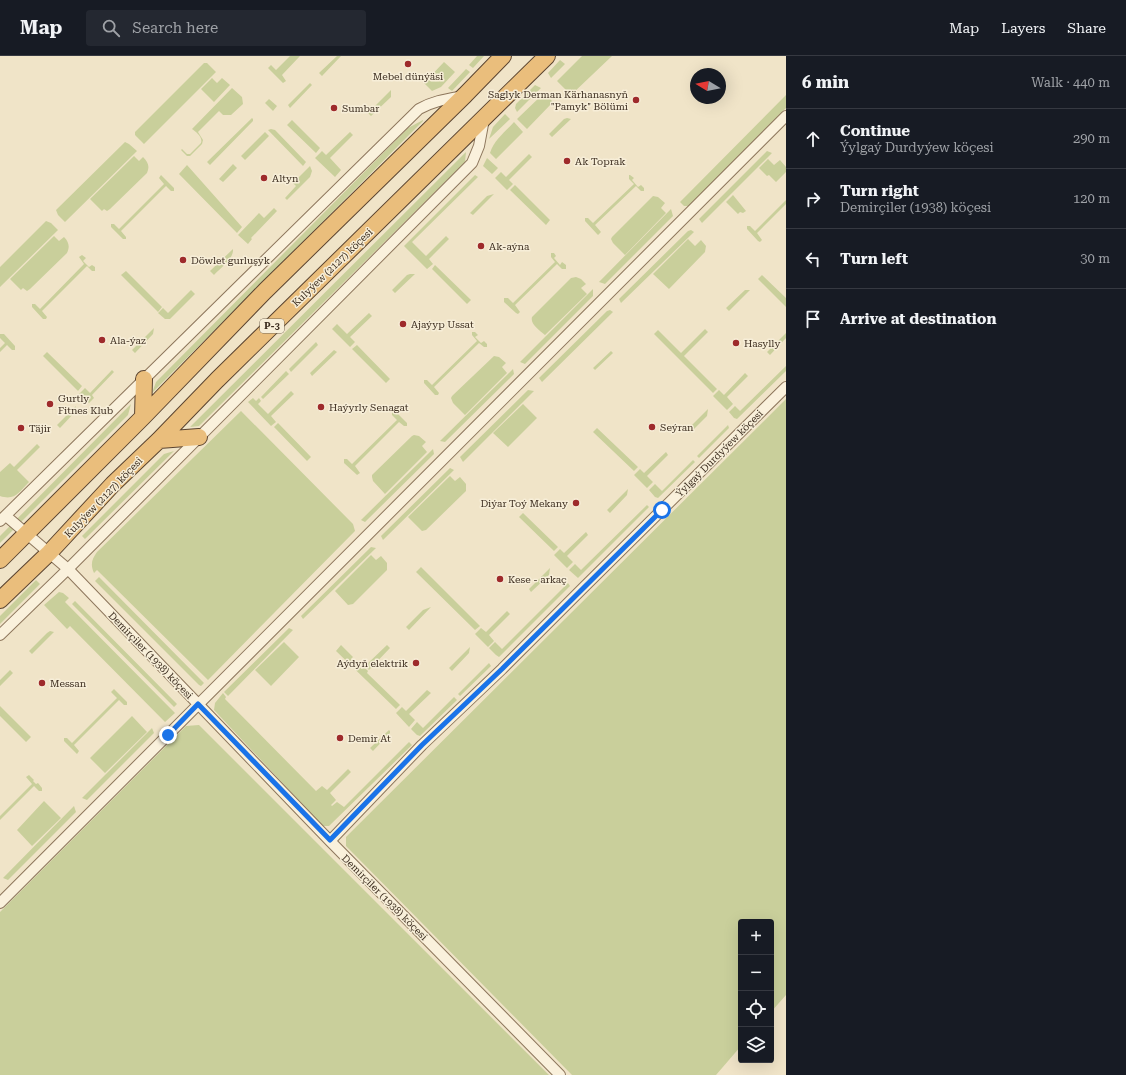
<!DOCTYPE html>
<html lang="en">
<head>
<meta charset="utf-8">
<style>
	body { margin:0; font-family:"Roboto Serif",serif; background:#242831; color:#f1f3f6 }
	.controls { position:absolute; right:12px; bottom:12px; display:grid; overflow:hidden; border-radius:4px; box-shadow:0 4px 16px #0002 }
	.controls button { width:36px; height:36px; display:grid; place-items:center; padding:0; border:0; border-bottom:1px solid #363941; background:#171b24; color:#f1f3f6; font:20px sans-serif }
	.compass { position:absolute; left:690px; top:12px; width:36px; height:36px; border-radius:50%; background:#171b24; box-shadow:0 4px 16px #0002; rotate:280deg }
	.stop { position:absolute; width:12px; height:12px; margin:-9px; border:3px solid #1a73e8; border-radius:50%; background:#fff }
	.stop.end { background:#1a73e8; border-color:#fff; box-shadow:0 1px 4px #0008 }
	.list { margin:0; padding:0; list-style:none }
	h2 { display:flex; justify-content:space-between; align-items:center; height:52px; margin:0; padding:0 16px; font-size:17px }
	h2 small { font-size:13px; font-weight:400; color:#9ea1a6 }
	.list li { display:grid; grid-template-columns:26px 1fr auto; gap:12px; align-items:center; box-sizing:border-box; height:60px; padding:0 16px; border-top:1px solid #363941 }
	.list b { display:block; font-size:15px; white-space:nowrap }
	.list p { margin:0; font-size:13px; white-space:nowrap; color:#9ea1a6 }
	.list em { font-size:13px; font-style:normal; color:#9ea1a6 }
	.icon { flex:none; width:22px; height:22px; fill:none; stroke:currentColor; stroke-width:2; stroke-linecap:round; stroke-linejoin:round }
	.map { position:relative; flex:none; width:786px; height:1019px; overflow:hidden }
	header { display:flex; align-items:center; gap:24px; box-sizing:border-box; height:56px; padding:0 20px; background:#171b24; border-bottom:1px solid #363941 }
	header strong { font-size:19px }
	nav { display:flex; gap:22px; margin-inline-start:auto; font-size:14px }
	.search { width:280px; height:36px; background:#242831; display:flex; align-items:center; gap:10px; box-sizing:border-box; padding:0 14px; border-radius:4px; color:#9ea1a6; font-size:15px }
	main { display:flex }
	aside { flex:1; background:#171b24 }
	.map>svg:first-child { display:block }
	.green { fill:#c9cf9b }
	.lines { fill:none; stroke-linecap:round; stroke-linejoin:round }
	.minor-casing { stroke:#8d765c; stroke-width:12 }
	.trunk-casing { stroke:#5b4430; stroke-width:18 }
	.minor { stroke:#faf1dc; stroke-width:10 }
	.trunk { stroke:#eabe7c; stroke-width:16 }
	.route { stroke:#1a73e8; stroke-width:5 }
	.poi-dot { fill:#9e2a2b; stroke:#f7eed8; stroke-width:1.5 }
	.labels { text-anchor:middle; stroke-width:3; stroke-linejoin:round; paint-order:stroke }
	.shield { fill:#f7eed8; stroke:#756857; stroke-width:1 }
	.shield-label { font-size:9px; font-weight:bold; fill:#3d2e20 }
	.poi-label { font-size:10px; fill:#3d2e20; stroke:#f7eed8; text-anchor:start }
	.street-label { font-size:10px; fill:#3d2e20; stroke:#f7eed8 }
</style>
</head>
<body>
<header>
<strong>Map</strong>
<div class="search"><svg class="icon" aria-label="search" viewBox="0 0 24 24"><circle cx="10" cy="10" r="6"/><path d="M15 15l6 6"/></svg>Search here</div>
<nav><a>Map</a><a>Layers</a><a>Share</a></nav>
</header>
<main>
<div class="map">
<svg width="786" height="1019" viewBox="0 0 786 1019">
	<rect width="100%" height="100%" fill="#f0e4c8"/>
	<path class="green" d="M290,0h10l-18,19 4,6 -3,2 -15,-15 3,-3 5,5z
		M337,0h4l-19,20 -3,-3z
		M477,0h7l-11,12 -4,-3z
		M582,0h30l-41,39 -14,-14z
		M560,4l5,4 -14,14 -3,-5z
		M444,6l11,10 -14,15 -9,4 -8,-8z
		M204,7h3l9,9 -72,72 -9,-9v-3z
		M466,13l4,3 -18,19 -4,-3z
		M212,22l5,5 5,-5 8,7 -16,17 -13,-13z
		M310,27l2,2 -22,23 -2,-3z
		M535,29l6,3 -24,24 -2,-4 1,-4z
		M232,32l10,9 1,7 -12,11h-8l-4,-4 -21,21 5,8 -1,4 -12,12h-3l-6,-6 1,-1 5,5h3l11,-11c2,-6 -5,-11 -9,-14z
		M391,34v7l-20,19 -3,-3z
		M544,37l9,9 -26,27 -10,-10z
		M786,39v13l-97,98h-5l-4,-4z
		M269,43l8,7 -4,5 -8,-8z
		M505,58l5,5 -21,20 4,-12z
		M252,62l1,1v2l-43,44 -3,-3z
		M567,62l4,1 -19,18 -3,-3 15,-15z
		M292,64l28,28 -4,5 -29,-28z
		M423,64v1l-271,272 4,-11 252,-254z
		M514,66l9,10 -27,27 -6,-6c4,-13 15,-21 24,-31z
		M271,73l4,1 31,32 -3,4 -35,-36z
		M265,76l4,4 -24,24 -4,-4z
		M350,76l3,3 -23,23 11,12 -6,7 -20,-19 7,-7 4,4z
		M125,86l4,2 8,7 -72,71 -7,-7 -2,-5z
		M767,95l5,2 -70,70 -3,-4z
		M466,96l-1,10 -264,262 -2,2 -9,1z
		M529,98l3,3 -23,23 4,4 -6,6 -12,-12 6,-6 5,5z
		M134,100l5,5 4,-4c5,5 7,9 4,16l-37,36 -3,2 -3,-2 -2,2 -12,-12z
		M487,102l11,10 -6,6 -9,-8z
		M768,103l6,6 6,-5 6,7v5l-10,10 -7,-7 -2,1 -8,-8z
		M233,108l4,4 -14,14 -4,-3z
		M187,109l55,62 -5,6 -58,-59z
		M310,110l2,5 -2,6 -23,23 -2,-2 11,-12 -3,-3z
		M161,119l13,13v3h-3l-5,-5 -45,45 5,6v2h-3l-12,-12v-3h3l5,5 45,-45 -5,-6z
		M475,119l3,2 -66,65 14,14 20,-20 3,3 -20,20 4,5 -6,5 -23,-23z
		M629,119h1l4,3 -2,2 6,7 3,-2 3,3v3h-3l-5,-5 -41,39 6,7 -3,3 -1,-1 -12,-13v-3h3l5,5 41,-39 -5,-5z
		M515,129l35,35 -4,5 -36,-35z
		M494,138l-21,21 -3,-2 17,-17z
		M733,139l13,16 -3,2 -3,-1 -2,2 -12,-12z
		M653,140l5,1 7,6 -4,5 5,5 -41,42 -12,-12 -2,-4 1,-2z
		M786,144v4l-29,29 5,7 -2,2 -2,-1 -11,-12v-3h3l5,5z
		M274,152l3,3 -26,27 1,1 -4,5 -10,-9 21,-22 5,5z
		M671,153l2,7 -68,68 -6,-2z
		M46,165l5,2 7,7 -58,57v-20z
		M691,174l3,2 -73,71 -2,-4 69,-68z
		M54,180l5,5 5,-4c5,5 6,10 3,16l-37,36 -3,2 -4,-3 -2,2 -11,-11z
		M688,183l7,7 6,-6 5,6 -1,6 -36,37 -16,-15z
		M233,193c1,10 -13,19 -19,26l-4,-4z
		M551,197h3l2,3 -2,2 6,7 2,-3 4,3v4h-4l-5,-5 -42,41 5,7 -2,2 -2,-1 -12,-11v-4h4l5,5 42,-41 -4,-5z
		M82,199l4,3 -3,3 6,6 3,-2 3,2v4h-3l-5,-5 -45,45 5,6 -1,2h-3l-11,-12v-3h3l5,5 44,-45 -5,-7z
		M435,209l36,35 -4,4 -35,-35z
		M126,215l36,36 -4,5 -37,-37z
		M410,218h5l-20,19 -3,-3 15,-15z
		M762,219l24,23v9l-28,-28z
		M576,221l5,2 5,5 -5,4 6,6 -42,41c-6,-5 -15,-11 -13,-18l39,-39z
		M593,233v7l-68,68 -5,-2z
		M191,234l4,4 -25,25h-5l-7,-6 5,-5 5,5z
		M745,234h5l-21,21 -3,-3z
		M610,254l3,2 -71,70 -3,-4 68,-67z
		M369,257l3,3 -22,21 5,5 -5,5 -18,-18 5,-5 10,10z
		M154,272l-1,6 -18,19 -3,-3z
		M705,273l3,3 -24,24 33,33 -4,4 -59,-59 4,-4 23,23z
		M472,276h3l3,3 -3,2 6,6 3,-2 3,3v3h-3l-5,-4 -45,44 5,6 -1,2h-3l-11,-12v-3h3l5,5 45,-44 -5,-6z
		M786,277v5l-16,17 -3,-3z
		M0,278h4l11,12v4h-3l-5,-5 -7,7v-4l5,-5 -5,-5z
		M316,286l2,3 -27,27 -2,-3z
		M357,289l33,34 -4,4 -34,-34z
		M334,294l3,2 -25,24 -2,-3z
		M611,295l2,2 -18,17 -2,-2z
		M47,296l35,34 -4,5 -35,-35z
		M494,300l5,1 7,6 -4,4 5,6 -42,42 -12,-12 -2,-5 1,-2z
		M786,310v5l-49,48 -3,-1 -5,-6 6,-6 5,5z
		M513,313l1,5 -69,68 -5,-1z
		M112,314l2,2 -22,23 2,3 -5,5 -10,-9 6,-6 5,5z
		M286,315l3,3 -26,25 -2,-2z
		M745,317l3,3 -21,21 6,7 -6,6 -14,-14 6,-6 5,5z
		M528,334l6,1 -71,71 -3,-5z
		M291,335l3,3 -23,22 5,6 -5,4 -23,-24 5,-4 3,3 3,-3 2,3 -3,3 10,10z
		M786,343v596l-15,17v-90h-30v124l-25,29h-144l-226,-229v-9z
		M131,348l-3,11 -128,128v-7z
		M523,348l14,14 -29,29 -15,-14z
		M76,350l-1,6 -15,16 -3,-3z
		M708,353l-1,7 -17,17 -3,-3z
		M241,355l112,113 2,7 -147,149 -111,-110 -3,3c-4,-9 -2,-14 3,-21z
		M392,355h3l12,12v3h-3l-5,-4 -44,44 5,7 -3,2 -1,-1 -12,-11v-4h3l5,5 45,-44 -5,-5z
		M278,367l33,34 -4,4 -33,-34z
		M728,369l1,3 -30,30 -2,-2z
		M597,372l41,39 -4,4 -41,-39z
		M414,379l5,1 7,6 -4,4 5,6 -42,42 -12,-13 -1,-4v-2l40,-39z
		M37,388l3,3 -23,23 12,12c-10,10 -14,19 -29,14v-24l10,-9 4,4z
		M433,393l1,5 -69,68 -4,-2z
		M174,395l-89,88 -3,-3 82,-82z
		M666,396l2,3 -21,21 6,6 -6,6 -13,-13 6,-6 4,4z
		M693,404l2,2 -37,36 -3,-1 -6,-7 6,-6 7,7z
		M450,412l4,2 -71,70 -2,-4z
		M450,420l5,5 5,-4 6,7v7l-40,39 -4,1 -14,-14z
		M628,433l-1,6 -17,18 -3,-3z
		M647,449l2,2 -71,71 -9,-8 6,-6 6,6z
		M523,457l35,34 -4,4 -35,-34z
		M586,476l2,3 -21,21 6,6 -6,6 -13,-13 6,-6 4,4z
		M371,491l5,1 -73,71 -2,-3 1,-1z
		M371,499l5,5 5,-4 6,7v7l-34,34 -5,1 -13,-14z
		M421,511l59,59 -5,4 -59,-58z
		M550,512l-1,7 -18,17 -2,-3z
		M99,521l105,106 -3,3 -2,-1 -104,-104z
		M36,524l4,4 -40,40v-8z
		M568,527l2,3 -71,71 -3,-2 -7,-7 6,-6 7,7z
		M59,536l4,1 6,5 -4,4 110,111 -10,9 -95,-96 -3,3 -23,-24z
		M75,545l102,103 -3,3 -102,-103z
		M431,551l-22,23 -3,-3 17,-17z
		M507,555l3,3 -21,21 5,6 -6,6 -13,-13 6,-6 5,4z
		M289,572l4,2 -65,66 -4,-4z
		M50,575l4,1 -22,22 -3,-3 18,-18z
		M284,586l15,15 -28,29 -16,-16z
		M341,589l12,12 -2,2 11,10 2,-2 4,4 -1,2 33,32 -4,4 -60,-58z
		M387,589l3,3 -21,22 -4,-4z
		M470,591l-1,6 -17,18 -3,-3z
		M489,607l2,3 -31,30 -2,-2z
		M10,614l3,3 -13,13v-6z
		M114,633l13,13v3h-3l-5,-5 -45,45 5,6 -2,3 -13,-13v-3h3l5,5 45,-45 -6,-6z
		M427,634l4,3 -22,21 6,6 -6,7 -13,-14 6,-6 4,4z
		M223,637l3,4 -1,2 91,92 6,-5 5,4 21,-21 3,3 -21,21 6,7 -5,5 1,1 5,-4 7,5 65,-65 3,3 -83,81h-6l-109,-116 1,-7z
		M454,641l3,3 -37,36 -3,-1 -6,-6 6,-7 6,6z
		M0,650l31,31 -5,5 -26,-26z
		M132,660l15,16 -42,41 -15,-15z
		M199,669l350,350h-549v-163l186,-186z
		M152,672l2,5 -67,67 -5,-2z
		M389,674l1,1v2l-17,18 -3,-3z
		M29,719l5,5 -1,1 3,3 2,-1 4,5v3h-3l-5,-5 -34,34v-4l32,-32 -6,-7z
		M44,745l17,17 -29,28 -15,-16z
		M74,750l2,6 -68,68 -5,-2z"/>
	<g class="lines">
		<g class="minor-casing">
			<path id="minor" d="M6,460l62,53 262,272 230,234
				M0,465l419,-412c14,-8 28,-10 44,-13
				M0,579l68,-66 404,-406 7,-17 5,-27
				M330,785l92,-96 80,-76 80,-80 204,-202
				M0,847l786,-787"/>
		</g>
		<g class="trunk-casing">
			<path id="trunk" d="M143,361l1,-38
				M159,384l40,-3
				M0,504l143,-143 122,-126 200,-196 38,-39
				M0,544l49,-47 64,-69 46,-44 58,-60 330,-324"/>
		</g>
		<use href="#minor" class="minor"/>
		<use href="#trunk" class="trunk"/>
	</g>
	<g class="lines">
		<path class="route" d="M168,679l30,-31 132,136 92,-95 80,-76 160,-159"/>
	</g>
	<g class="poi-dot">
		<circle cx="408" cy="8" r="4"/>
		<circle cx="636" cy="44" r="4"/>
		<circle cx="334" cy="52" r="4"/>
		<circle cx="567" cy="105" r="4"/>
		<circle cx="264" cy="122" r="4"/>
		<circle cx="481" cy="190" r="4"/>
		<circle cx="183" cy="204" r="4"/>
		<circle cx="403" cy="268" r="4"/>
		<circle cx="102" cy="284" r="4"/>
		<circle cx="736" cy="287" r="4"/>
		<circle cx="50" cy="348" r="4"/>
		<circle cx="321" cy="351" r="4"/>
		<circle cx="652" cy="371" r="4"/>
		<circle cx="21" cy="372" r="4"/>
		<circle cx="576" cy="447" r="4"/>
		<circle cx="500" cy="523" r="4"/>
		<circle cx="416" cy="607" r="4"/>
		<circle cx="42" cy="627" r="4"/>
		<circle cx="340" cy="682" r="4"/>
	</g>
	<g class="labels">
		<rect class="shield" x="260" y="263" width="24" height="14" rx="3"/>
		<g class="shield-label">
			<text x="272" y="273">P-3</text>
		</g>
		<g class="poi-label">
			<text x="408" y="24" text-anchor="middle">Mebel dünýäsi</text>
			<text x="628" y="42" text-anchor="end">Saglyk Derman Kärhanasnyň<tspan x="628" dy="12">"Pamyk" Bölümi</tspan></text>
			<text x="342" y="56">Sumbar</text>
			<text x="575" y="109">Ak Toprak</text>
			<text x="272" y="126">Altyn</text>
			<text x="489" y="194">Ak-aýna</text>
			<text x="191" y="208">Döwlet gurluşyk</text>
			<text x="411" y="272">Ajaýyp Ussat</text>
			<text x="110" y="288">Ala-ýaz</text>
			<text x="744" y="291">Hasylly</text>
			<text x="58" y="346">Gurtly<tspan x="58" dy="12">Fitnes Klub</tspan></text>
			<text x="329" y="355">Haýyrly Senagat</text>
			<text x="660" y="375">Seýran</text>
			<text x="29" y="376">Täjir</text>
			<text x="568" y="451" text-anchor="end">Diýar Toý Mekany</text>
			<text x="508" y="527">Kese - arkaç</text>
			<text x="408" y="611" text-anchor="end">Aýdyň elektrik</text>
			<text x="50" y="631">Messan</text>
			<text x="348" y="686">Demir At</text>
		</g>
		<g class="street-label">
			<text transform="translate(332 211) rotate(-44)" y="4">Kulyýew (2127) köçesi</text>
			<text transform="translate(719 397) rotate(-45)" y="4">Ýylgaý Durdyýew köçesi</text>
			<text transform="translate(103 441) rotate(-46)" y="4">Kulyýew (2127) köçesi</text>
			<text transform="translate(151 599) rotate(46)" y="4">Demirçiler (1938) köçesi</text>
			<text transform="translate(385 841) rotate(45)" y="4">Demirçiler (1938) köçesi</text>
		</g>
	</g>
</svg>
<div class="controls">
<button>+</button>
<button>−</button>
<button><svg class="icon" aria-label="locate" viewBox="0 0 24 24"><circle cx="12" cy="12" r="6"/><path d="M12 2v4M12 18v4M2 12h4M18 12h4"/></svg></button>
<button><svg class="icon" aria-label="layers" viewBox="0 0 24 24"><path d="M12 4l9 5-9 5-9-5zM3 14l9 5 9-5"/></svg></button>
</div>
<svg class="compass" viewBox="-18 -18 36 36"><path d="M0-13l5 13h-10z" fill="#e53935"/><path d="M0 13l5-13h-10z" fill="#9ea1a6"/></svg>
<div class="stop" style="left:662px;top:454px"></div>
<div class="stop end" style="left:168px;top:679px"></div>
</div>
<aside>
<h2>6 min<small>Walk · 440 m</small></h2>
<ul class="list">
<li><svg class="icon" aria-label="ahead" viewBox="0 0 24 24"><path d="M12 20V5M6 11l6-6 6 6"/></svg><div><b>Continue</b><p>Ýylgaý Durdyýew köçesi</p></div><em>290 m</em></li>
<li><svg class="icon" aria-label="right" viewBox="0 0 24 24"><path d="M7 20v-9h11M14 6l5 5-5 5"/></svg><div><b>Turn right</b><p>Demirçiler (1938) köçesi</p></div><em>120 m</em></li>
<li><svg class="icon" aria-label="left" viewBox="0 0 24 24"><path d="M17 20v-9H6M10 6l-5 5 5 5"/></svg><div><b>Turn left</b></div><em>30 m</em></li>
<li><svg class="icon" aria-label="arrive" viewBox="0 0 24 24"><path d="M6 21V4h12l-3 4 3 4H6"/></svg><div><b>Arrive at destination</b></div></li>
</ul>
</aside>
</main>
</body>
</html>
